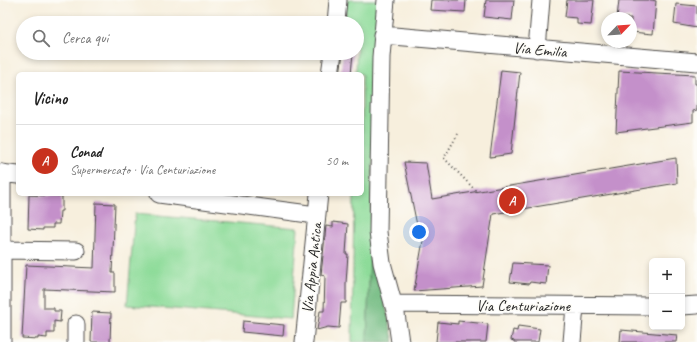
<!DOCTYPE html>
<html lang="it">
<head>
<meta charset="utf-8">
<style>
	body { margin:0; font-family:Caveat,sans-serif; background:#f6f6f6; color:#222 }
	.controls { position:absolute; right:12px; bottom:12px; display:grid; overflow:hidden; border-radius:6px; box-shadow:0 2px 6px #0003 }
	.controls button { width:36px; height:36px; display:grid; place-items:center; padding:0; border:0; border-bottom:1px solid #e0e0e0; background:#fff; color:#222; font:20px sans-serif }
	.compass { position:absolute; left:601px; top:12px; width:36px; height:36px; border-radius:50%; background:#fff; box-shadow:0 2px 6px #0003; rotate:65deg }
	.you { position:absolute; left:419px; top:232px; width:14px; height:14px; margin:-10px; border:3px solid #fff; border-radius:50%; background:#1a73e8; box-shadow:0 0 0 6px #1a73e833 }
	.badge { display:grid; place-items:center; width:26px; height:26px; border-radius:50%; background:#c8321e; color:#fff; font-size:13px; font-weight:700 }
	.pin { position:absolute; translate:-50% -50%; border:2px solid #fff; box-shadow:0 1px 4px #0006 }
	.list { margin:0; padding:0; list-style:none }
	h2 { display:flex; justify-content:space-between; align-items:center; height:52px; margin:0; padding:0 16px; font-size:17px }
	h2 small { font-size:13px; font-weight:400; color:#767676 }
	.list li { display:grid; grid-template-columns:26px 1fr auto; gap:12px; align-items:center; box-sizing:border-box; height:72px; padding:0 16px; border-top:1px solid #e0e0e0 }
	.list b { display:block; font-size:15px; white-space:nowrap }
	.list p { margin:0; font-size:13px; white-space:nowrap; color:#767676 }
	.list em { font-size:13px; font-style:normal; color:#767676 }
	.icon { flex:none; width:22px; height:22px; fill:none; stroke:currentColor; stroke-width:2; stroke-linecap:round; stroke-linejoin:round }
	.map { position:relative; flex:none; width:697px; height:342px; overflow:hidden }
	.search { position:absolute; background:#fff; box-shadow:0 2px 6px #0003; left:16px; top:16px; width:348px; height:44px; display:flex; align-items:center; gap:10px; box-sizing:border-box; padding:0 14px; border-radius:22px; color:#767676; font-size:15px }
	.panel { position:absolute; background:#fff; box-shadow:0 2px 6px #0003; left:16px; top:72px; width:348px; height:124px; border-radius:6px }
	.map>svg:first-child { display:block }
	.green { fill:#8ddb99; stroke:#5c8362 }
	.forest { fill:#72bb81; stroke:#4e7356 }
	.building { fill:#c490ca }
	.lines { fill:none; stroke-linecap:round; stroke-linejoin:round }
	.minor-casing { stroke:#4a4846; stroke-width:19 }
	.path { stroke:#4a4846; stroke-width:2; stroke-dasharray:1 3; stroke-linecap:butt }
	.minor { stroke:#fff; stroke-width:17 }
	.labels { text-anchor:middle; stroke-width:3; stroke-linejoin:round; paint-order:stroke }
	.street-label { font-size:16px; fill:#2b2b2b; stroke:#fdfcf7 }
</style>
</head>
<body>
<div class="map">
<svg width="697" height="342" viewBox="0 0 697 342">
	<rect width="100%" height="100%" fill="#fdfcf7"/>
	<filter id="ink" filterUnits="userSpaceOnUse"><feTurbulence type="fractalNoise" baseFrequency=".025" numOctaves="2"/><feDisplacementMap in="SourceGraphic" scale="8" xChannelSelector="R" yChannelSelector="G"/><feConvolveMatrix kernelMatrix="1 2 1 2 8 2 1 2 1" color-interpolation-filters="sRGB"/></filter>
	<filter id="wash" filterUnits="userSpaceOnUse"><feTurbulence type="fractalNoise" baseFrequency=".012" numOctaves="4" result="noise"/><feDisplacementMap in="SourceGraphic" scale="16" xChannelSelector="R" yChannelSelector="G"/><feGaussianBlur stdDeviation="0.9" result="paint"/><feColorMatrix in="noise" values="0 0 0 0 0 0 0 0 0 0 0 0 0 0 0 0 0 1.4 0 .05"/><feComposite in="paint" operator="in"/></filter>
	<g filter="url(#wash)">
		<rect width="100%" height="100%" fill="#f7efdd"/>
		<path class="green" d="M347,0h31l-11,342h-15l2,-148h8v-120h-6l1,-51h-13z
			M135,214l163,14 -7,91 -164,-14z"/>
		<path class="forest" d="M370,259l5,7 3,6 16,70h-27z"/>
		<g id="blocks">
			<path class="building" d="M431,0h35l-1,12 -35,-2z
				M486,0h28l-2,20 -28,-3z
				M567,0h27l-3,25 -14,-1v-6l-12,-1z
				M619,0h33l4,1 -3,33 -22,-2v-14h-14z
				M676,4l21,2v22l-23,-4z
				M343,53h10l-2,21h-11z
				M501,70l19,2 -9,82 -21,3z
				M619,71l76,4v9h2v26l-4,1v11l-77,10z
				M676,158l1,25 -184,31 -11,72 -68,5 10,-56h-5l-15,-73 22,1 6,36z
				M29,195l33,1v15h-2l-1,13h-6v4h-10v2l-15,-1z
				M96,203l19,1 -3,69h3v19l-71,-3v19h10v3h7l-1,11 -6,-1v12h-7v5l-9,-1v2l-16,-1 4,-73 68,3z
				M333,222l15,2 -2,30h2l-2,29v20h-5l-2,25 -11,-1 -11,3 3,-19h4l1,-35 -4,-1 5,-49 7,1z
				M513,263l35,2 -2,19 -16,-2 -1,2 -19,-2z
				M92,312l19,1 -1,29h-19z
				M243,321l41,4 -1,11 -41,-4z
				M458,321l30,3 -2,18h-50l2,-20 20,2z
				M518,326l22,3 -2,13h-24v-1l-3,-1 2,-10 4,1z
				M621,330l56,5 -1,7h-56z"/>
		</g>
	</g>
	<g filter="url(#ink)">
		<use href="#blocks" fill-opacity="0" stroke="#4a4846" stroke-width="1"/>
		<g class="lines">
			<g class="minor-casing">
				<path id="minor" d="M386,0l-5,57 -3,175 4,31 14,51 4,28
					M336,23l2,-23
					M382,35l315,27
					M537,49l4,-49
					M330,74l3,-21
					M0,173l18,2
					M159,194l157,21
					M2,250l74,1
					M393,304l259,2
					M682,306l15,-1
					M76,324v18
					M2,342v-169
					M304,342l15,-148
					M572,342l3,-36"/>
			</g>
			<path class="path" d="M458,134l-14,24 32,33"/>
			<use href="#minor" class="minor"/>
		</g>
	</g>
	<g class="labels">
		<g class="street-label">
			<text transform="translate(540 49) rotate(5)" y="6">Via Emilia</text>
			<text transform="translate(311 268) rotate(-84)" y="6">Via Appia Antica</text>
			<text x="523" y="311">Via Centuriazione</text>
		</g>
	</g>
</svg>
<div class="controls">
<button>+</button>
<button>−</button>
</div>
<svg class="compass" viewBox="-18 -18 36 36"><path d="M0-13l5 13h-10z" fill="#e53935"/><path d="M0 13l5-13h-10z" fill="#767676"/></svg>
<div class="you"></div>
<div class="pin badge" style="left:512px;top:201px">A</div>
<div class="search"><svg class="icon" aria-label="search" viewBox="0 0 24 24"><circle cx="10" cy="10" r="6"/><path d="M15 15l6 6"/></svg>Cerca qui</div>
<section class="panel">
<h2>Vicino<small></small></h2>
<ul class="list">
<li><span class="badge">A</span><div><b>Conad</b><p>Supermercato · Via Centuriazione</p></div><em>50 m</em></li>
</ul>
</section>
</div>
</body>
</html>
